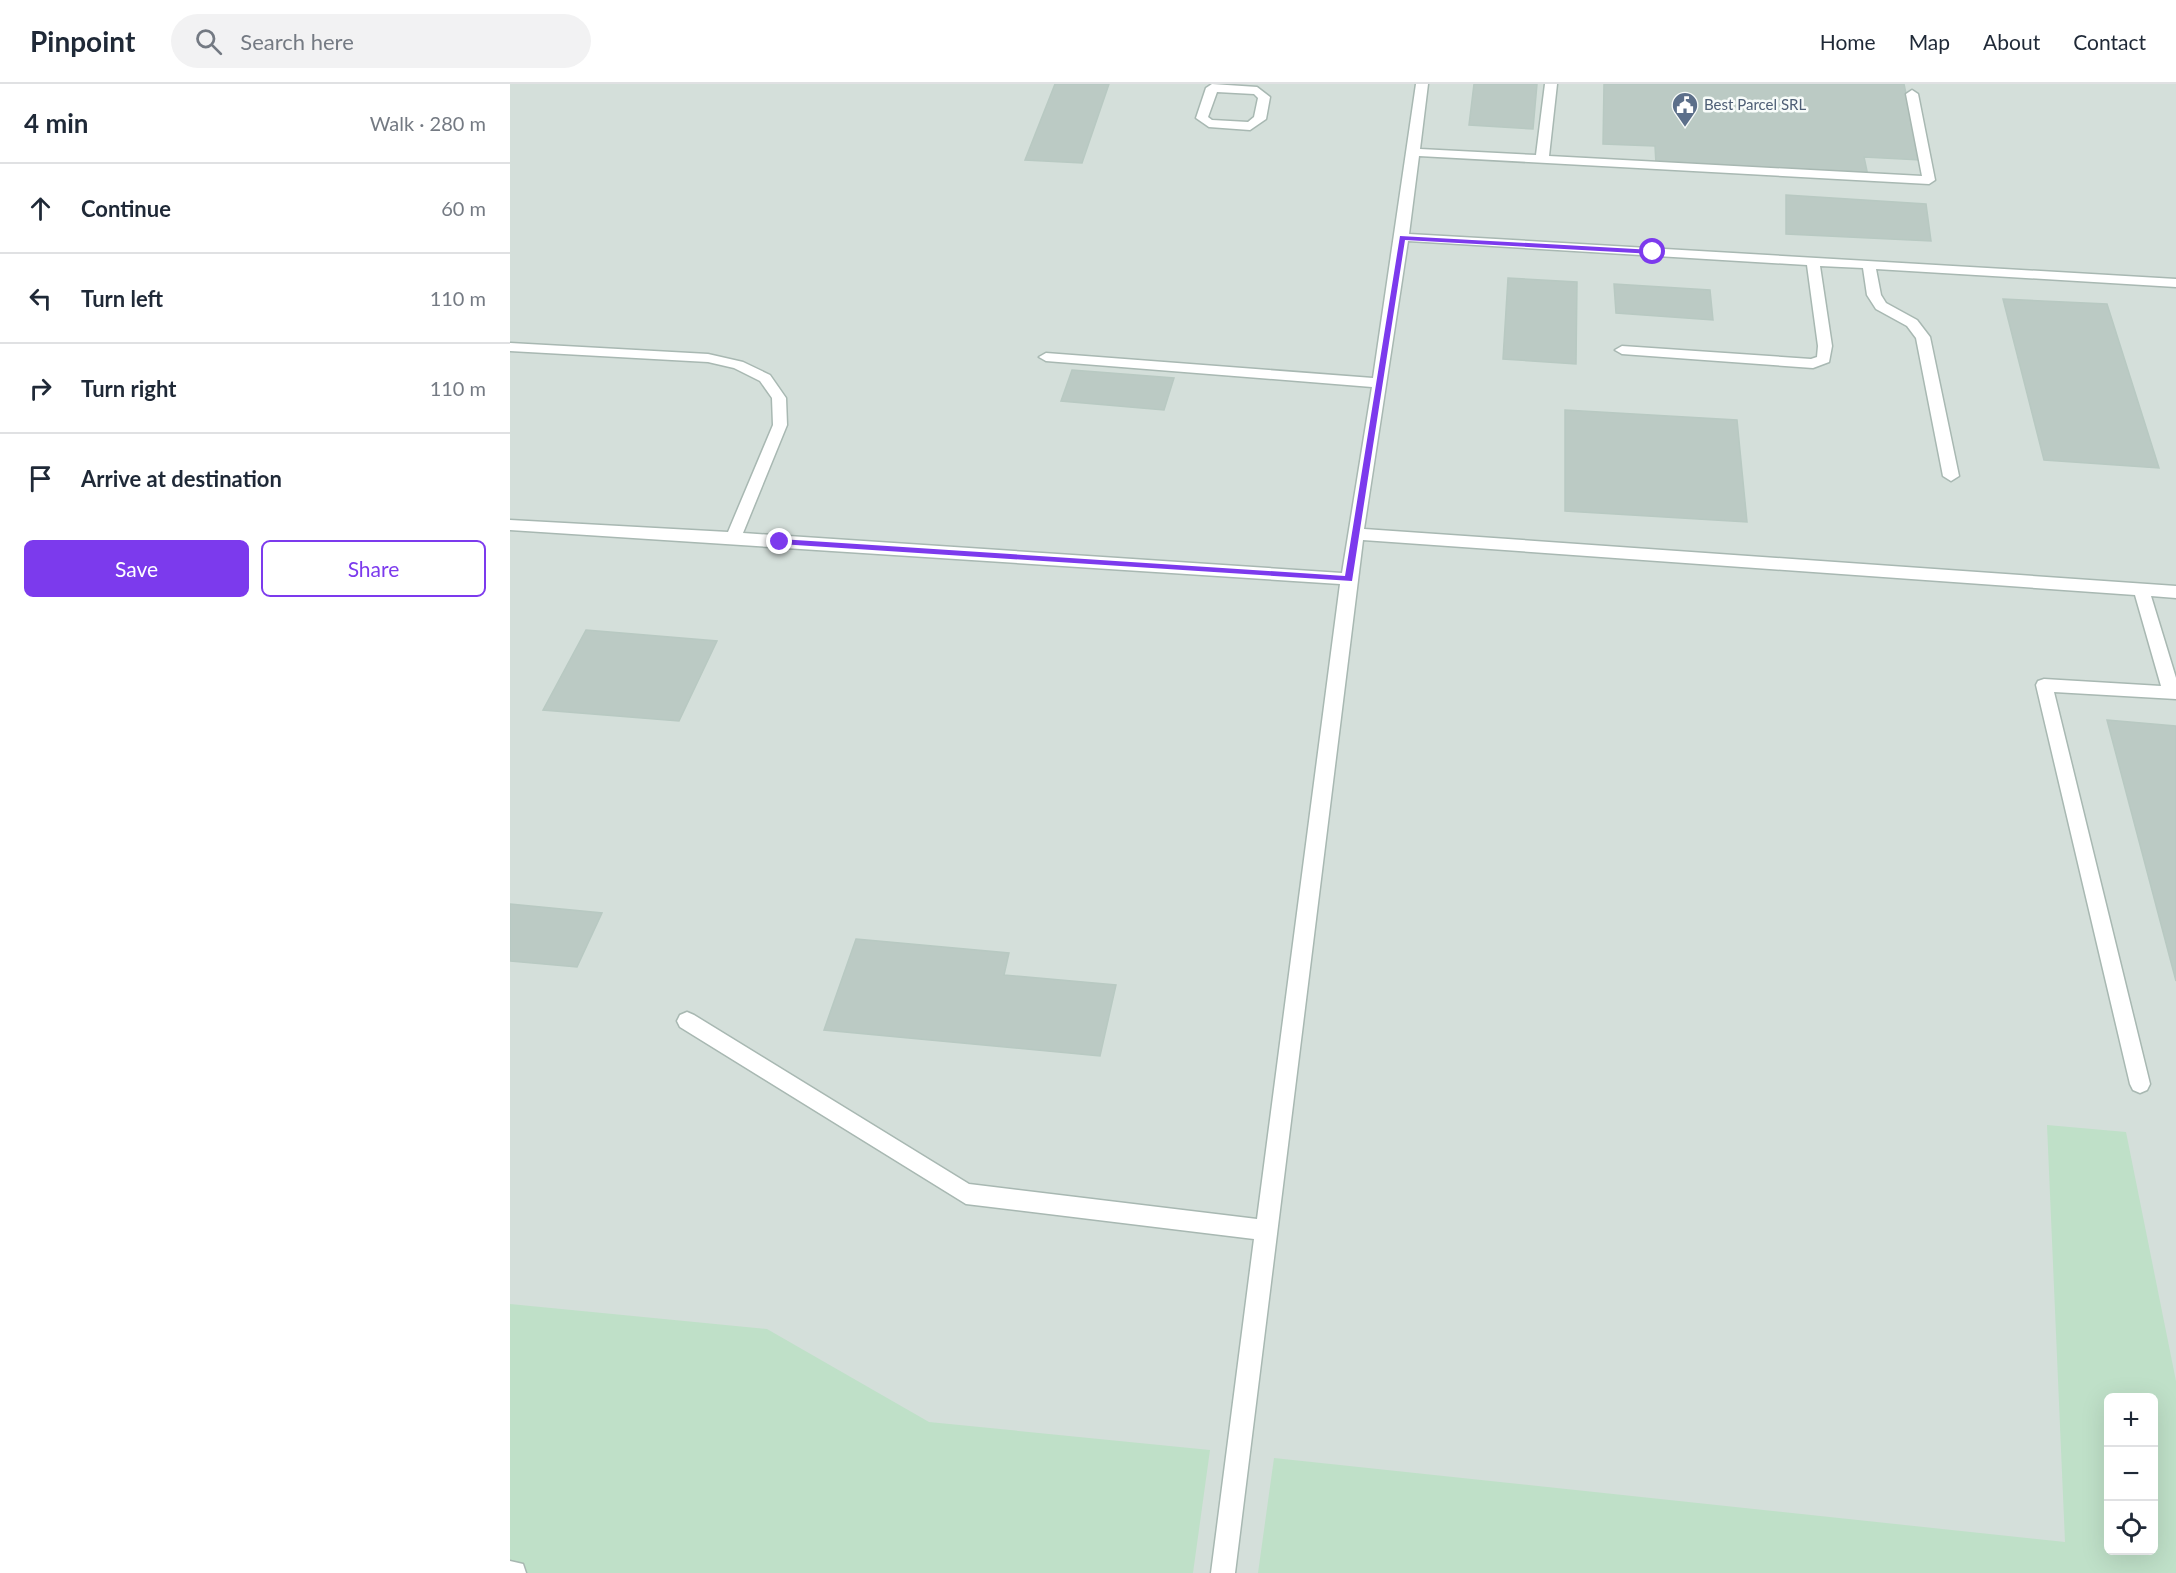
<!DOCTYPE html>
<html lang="en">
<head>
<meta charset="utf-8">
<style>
	body { margin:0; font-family:Lato,sans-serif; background:#f2f2f3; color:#1f2937 }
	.controls { position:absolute; right:18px; bottom:18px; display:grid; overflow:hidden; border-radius:9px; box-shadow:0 6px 24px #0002 }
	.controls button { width:54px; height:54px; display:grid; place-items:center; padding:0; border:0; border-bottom:2px solid #e0e1e3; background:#fff; color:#1f2937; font:30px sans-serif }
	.stop { position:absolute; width:18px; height:18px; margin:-14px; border:4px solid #7c3aed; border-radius:50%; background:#fff }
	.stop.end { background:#7c3aed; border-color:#fff; box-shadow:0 2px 6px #0008 }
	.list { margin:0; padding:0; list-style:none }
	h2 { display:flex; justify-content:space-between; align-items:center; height:78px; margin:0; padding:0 24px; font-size:26px }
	h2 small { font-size:20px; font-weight:400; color:#747a83 }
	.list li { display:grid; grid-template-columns:39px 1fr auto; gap:18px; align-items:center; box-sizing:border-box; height:90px; padding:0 24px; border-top:2px solid #e0e1e3 }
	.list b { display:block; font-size:22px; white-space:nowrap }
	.list em { font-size:20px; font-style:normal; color:#747a83 }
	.actions { display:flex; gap:12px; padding:18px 24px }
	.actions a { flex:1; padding:14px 0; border:2px solid #7c3aed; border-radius:9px; text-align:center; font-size:21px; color:#7c3aed }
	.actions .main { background:#7c3aed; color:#fff }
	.icon { flex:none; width:33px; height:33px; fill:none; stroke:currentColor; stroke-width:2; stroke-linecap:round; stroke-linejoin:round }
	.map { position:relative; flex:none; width:1666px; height:1489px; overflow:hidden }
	header { display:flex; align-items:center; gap:36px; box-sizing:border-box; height:84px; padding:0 30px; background:#fff; border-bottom:2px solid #e0e1e3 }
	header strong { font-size:28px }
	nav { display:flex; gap:33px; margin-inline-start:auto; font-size:21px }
	.search { width:420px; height:54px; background:#f2f2f3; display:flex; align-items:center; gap:15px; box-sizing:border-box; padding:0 21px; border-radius:33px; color:#747a83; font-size:22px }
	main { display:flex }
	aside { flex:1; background:#fff }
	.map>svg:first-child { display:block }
	.built { fill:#d4dfda; fill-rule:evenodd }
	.green { fill:#bfe0c8; fill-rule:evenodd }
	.building { fill:#bbcac4; stroke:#b8c9c2; stroke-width:1.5 }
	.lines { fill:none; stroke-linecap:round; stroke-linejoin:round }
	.lane-casing { stroke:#a8b8b2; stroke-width:3 }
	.lane { fill:#fff; fill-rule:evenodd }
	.route { fill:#7c3aed }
	.labels { text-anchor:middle; stroke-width:5; stroke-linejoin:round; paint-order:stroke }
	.far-service-label { font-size:15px; fill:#4e5e75; stroke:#f7fbf9; text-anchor:start }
</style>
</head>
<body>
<header>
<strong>Pinpoint</strong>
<div class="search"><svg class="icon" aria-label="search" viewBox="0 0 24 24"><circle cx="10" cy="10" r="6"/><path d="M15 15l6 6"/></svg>Search here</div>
<nav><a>Home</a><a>Map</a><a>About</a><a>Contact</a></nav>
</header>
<main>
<aside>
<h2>4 min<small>Walk · 280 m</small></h2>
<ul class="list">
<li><svg class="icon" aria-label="ahead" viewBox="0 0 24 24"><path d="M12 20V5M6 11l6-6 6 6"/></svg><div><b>Continue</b></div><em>60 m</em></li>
<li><svg class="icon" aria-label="left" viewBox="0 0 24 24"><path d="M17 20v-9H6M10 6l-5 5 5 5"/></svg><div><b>Turn left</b></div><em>110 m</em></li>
<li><svg class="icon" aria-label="right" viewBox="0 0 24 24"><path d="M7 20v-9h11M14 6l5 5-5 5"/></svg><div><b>Turn right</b></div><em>110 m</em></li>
<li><svg class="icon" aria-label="arrive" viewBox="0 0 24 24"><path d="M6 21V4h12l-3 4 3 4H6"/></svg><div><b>Arrive at destination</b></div></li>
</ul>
<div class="actions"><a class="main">Save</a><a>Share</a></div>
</aside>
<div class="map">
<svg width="1666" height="1489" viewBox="0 0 1666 1489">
	<rect width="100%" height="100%" fill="#e6efeb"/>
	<path class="built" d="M0,0h1666v1489h-1666zM1598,1314h46v152h-46z"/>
	<path class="green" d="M1537,1041l79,7 50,249v192h-918l16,-115 791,84zM1598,1314h46v152h-46z
		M0,1220l257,25 162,93 281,28 -17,123h-683z"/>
	<path class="building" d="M545,0h54l-27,79 -57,-3z
		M964,0h63l-4,45 -64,-4z
		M1094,0h300l16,76 -56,-3 4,19 -212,-12 -1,-18 -52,-2z
		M1276,111l140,9 5,37 -145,-7z
		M998,194l69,4 -1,82 -73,-5z
		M1104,200l96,6 3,30 -97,-7z
		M1493,215l104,5 52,164 -115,-8z
		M562,286l102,8 -10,32 -103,-9z
		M1055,326l172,10 10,102 -182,-11z
		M76,546l131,11 -38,80 -136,-11z
		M1597,636l69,6v255z
		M0,820l92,9 -25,54 -67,-6z
		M346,855l153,14 -5,22 112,10 -16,71 -276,-26z"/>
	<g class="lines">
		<g class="lane-casing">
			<path id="lane" d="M702,0l45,3 13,10 -4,22 -16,11 -41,-3 -13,-9 10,-30zM707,8l37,2 4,4 -4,19 -6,5 -36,-2 -4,-3z
				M906,0h12l-8,65 116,6 9,-71h12l-8,72 373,20 -16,-82 6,-4 6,4 17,86 -6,4 -510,-28 -10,78 767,45v8l-300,-18 5,26 5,8 31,17 13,17 29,139 -8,5 -8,-5 -27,-138 -9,-12 -31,-17 -9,-14 -4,-27 -43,-2 12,80 -3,16 -16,6 -191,-14 -7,-4 7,-4 189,13 6,-2 1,-11 -11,-81 -399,-24 -44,288 812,57v12l-25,-2 25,82v21l-122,-7 96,392 -3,6 -7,3 -7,-3 -3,-6 -94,-399 2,-4 6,-2 117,7 -26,-91 -772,-55 -128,1033h-24l43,-334 -288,-35 -286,-177 -3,-6 3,-6 7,-3 7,3 275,169 288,35 83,-635 -830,-54v-10l218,12 45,-107 -1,-27 -12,-17 -26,-13 -26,-6 -198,-11v-8l198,11 35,8 27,13 16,23 1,27 -44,108 599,40 30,-186 -326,-26 -7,-4 7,-4 327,25z
				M0,1477l13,3 3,9h-16z"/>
		</g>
		<use href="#lane" class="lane"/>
	</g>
	<path class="route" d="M890,152l253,14 4,2 -4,2 -248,-14 -53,341 -572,-37 -4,-2 4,-3 565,37z"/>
	<defs>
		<g id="civic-pin" transform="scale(1.35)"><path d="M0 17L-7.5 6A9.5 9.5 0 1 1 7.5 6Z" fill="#5c6f8a" stroke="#f7fbf9"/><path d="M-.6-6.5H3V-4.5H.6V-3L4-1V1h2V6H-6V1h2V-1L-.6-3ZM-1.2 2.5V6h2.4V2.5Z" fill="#fff"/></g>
	</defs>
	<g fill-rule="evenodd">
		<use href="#civic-pin" x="1175" y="21"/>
	</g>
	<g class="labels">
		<g class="far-service-label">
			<text x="1194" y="26">Best Parcel SRL</text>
		</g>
	</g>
</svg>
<div class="controls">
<button>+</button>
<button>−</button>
<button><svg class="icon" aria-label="locate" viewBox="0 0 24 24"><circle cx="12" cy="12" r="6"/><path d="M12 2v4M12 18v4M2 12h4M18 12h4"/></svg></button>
</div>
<div class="stop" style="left:1143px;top:168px"></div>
<div class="stop end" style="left:270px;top:458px"></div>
</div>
</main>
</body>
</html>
